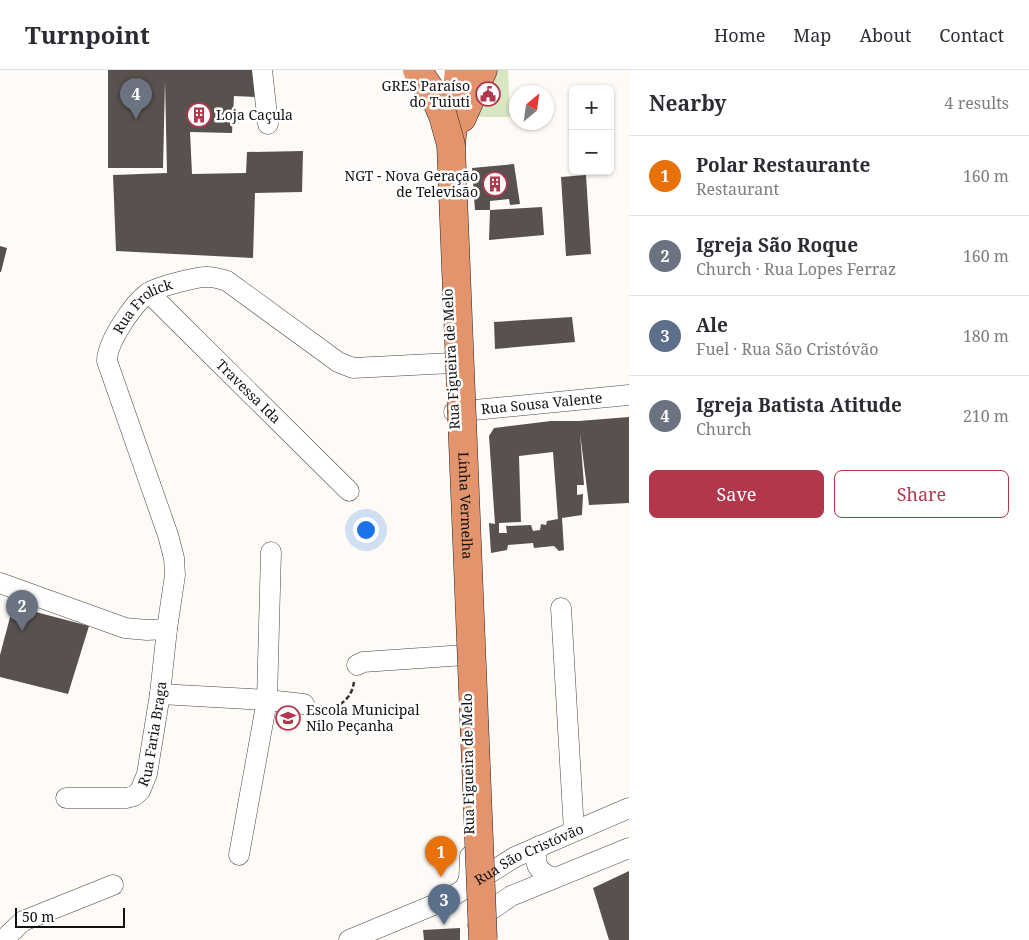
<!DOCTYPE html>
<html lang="en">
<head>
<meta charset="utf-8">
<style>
	body { margin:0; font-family:"Noto Serif",serif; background:#f7f7f7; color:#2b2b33 }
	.controls { position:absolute; right:15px; top:15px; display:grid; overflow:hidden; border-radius:8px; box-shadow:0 1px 4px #0004 }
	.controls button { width:45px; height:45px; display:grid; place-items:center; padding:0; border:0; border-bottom:1px solid #e1e1e2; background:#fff; color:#2b2b33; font:25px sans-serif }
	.compass { position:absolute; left:509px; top:15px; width:45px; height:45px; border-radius:50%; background:#fff; box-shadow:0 1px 4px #0004; rotate:29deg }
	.scale { position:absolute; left:15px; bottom:12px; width:110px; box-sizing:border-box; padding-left:5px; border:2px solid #111; border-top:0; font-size:14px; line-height:18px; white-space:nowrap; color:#111; -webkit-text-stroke:4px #fff; paint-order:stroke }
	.you { position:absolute; left:365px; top:459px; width:18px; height:18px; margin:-12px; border:4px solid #fff; border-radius:50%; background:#1a73e8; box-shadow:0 0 0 8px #1a73e833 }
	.badge { display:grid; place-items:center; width:32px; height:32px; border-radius:50%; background:#b2374d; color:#fff; font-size:16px; font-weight:700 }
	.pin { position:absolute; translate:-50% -41px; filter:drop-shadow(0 1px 2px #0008) }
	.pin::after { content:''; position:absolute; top:26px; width:18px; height:15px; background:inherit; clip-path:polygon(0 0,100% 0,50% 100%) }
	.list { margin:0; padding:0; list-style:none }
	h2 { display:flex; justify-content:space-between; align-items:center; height:65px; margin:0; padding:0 20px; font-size:21px }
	h2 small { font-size:16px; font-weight:400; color:#7c7c81 }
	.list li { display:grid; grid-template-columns:32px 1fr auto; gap:15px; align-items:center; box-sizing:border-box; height:80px; padding:0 20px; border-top:1px solid #e1e1e2 }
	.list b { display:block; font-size:19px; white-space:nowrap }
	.list p { margin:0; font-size:16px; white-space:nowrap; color:#7c7c81 }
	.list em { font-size:16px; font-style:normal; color:#7c7c81 }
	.actions { display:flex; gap:10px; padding:15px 20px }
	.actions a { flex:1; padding:11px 0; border:1px solid #b2374d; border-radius:8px; text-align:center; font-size:18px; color:#b2374d }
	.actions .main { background:#b2374d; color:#fff }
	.map { position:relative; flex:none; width:629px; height:870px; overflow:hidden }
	header { display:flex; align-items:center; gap:30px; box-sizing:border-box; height:70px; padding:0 25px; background:#fff; border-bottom:1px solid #e1e1e2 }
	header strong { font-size:24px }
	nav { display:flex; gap:28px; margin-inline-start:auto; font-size:18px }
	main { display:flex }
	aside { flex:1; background:#fff }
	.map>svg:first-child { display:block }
	.green { fill:#d9e6c2 }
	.building { fill:#58514e; fill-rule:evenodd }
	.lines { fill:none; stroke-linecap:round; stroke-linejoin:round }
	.minor-casing { stroke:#444; stroke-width:21 }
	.highway-casing { stroke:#222; stroke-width:29 }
	.path { stroke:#333; stroke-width:2.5; stroke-dasharray:5 2.5; stroke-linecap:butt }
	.minor { stroke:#fff; stroke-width:20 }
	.highway { stroke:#e4946d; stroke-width:28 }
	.highway-bridge-casing { stroke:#222; stroke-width:29; stroke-linecap:butt }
	.highway-bridge { stroke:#e4946d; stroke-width:28 }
	.labels { text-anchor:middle; stroke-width:5; stroke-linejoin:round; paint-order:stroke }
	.poi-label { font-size:14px; fill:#111; stroke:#fff; text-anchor:end }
	.street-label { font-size:14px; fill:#111; stroke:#fff }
</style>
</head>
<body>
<header>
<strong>Turnpoint</strong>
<nav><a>Home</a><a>Map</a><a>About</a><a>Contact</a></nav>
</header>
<main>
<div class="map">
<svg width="629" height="870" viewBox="0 0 629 870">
	<rect width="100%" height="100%" fill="#fefbf6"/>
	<path class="green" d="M472,0h36l2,47h-48z"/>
	<path class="building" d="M108,0h146l2,27 -22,-1 -2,37 -42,-1 2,42 54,-1 1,-21 56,-1 -1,41 -47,1 -2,65 -137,-7 -3,-76 54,-2 -2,-92 -2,87h-55z
		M514,94l6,40 -10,1 -1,-6 -19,2v9h-15l-3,-42z
		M586,105l5,79 -25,2 -5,-79z
		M542,137l2,28 -55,5 1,-30z
		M0,176l7,2 -6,24h-1z
		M572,247l3,25 -80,7 -1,-27z
		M629,347v86l-40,2 -9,-72 4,52h-7v10l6,-1 -1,21 -20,3 2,32 -5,1 -5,-5 -20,2 -1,-5 -25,2 -1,5 -16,3 -2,-30 6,1 -6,-88 5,-8 57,-7h28zM553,382l5,67 -11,2 -1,4 -5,-1 -1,6 -7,1 -2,-6 -25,1 1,7h-8v-10l22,-1 -2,-66z
		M13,536l76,20 -21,68 -68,-17v-22z
		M629,801v69h-20l-16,-52z
		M460,858v12h-36l-1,-10z"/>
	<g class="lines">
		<g class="minor-casing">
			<g id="minor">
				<path d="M262,0l6,54"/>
				<path d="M438,0l1,32"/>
				<path id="s1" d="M149,223l200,198"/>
				<path id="s2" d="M454,342l175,-17"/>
				<path d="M0,513l125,45 22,2 20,-1"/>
				<path d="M561,538l13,223"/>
				<path d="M357,595l6,-3 102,-7"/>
				<path d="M160,624l107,6 37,4"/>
				<path id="s3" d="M66,728h60l8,-2 6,-5 7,-17 13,-80 7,-65 8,-54 -1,-17 -6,-23 -61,-174c0,-19 26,-57 41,-68 9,-6 50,-17 60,-16 7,0 13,2 19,4l111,81 15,6 99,-5"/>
				<path d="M539,776c-7,16 -2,26 15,32"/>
				<path d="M239,785l28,-155 4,-148"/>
				<path d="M465,818l4,-9 1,-23"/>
				<path d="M478,855l10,-13 23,-16 118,-48"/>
				<path d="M3,870l20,-19 90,-36"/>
				<path id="s4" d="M349,870l99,-41 67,-42 114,-49"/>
			</g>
		</g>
		<g class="highway-casing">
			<path id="highway" d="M462,48l21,-48
				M451,75l8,-75"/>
		</g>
		<path class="path" d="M319,636l16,2c11,-7 17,-13 19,-26"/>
		<use href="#minor" class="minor"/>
		<use href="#highway" class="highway"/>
		<g class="highway-bridge-casing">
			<g id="highway-bridge">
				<path id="s5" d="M417,0l16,23 10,23 8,29 32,795"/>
			</g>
		</g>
		<use href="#highway-bridge" class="highway-bridge"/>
	</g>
	<defs>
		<g id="civic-ring" transform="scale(1.25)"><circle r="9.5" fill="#fff" stroke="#b2374d" stroke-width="1.5"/><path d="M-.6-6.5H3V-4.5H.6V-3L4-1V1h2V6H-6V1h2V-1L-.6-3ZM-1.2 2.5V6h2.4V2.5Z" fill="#b2374d"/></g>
		<g id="building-ring" transform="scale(1.25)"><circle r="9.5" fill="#fff" stroke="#b2374d" stroke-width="1.5"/><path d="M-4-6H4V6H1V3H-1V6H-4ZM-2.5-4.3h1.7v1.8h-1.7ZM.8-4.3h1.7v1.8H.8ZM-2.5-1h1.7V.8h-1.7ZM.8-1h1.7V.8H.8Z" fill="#b2374d"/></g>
		<g id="school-ring" transform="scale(1.25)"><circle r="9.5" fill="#fff" stroke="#b2374d" stroke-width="1.5"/><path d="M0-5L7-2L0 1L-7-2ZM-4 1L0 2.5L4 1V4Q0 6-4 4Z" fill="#b2374d"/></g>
	</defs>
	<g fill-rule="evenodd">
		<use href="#civic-ring" x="488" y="24"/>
		<use href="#building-ring" x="199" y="45"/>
		<use href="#building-ring" x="495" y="114"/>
		<use href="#school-ring" x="288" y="648"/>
	</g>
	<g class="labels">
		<g class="poi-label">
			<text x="470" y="21">GRES Paraíso<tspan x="470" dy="16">do Tuiuti</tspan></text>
			<text x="216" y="50" text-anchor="start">Loja Caçula</text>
			<text x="478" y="111">NGT - Nova Geração<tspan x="478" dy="16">de Televisão</tspan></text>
			<text x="306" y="645" text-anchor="start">Escola Municipal<tspan x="306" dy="16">Nilo Peçanha</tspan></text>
		</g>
		<g class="street-label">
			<text dy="5" stroke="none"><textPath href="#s3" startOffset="589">Rua Frolick</textPath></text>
			<text transform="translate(451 289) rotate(-93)" y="5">Rua Figueira de Melo</text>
			<text dy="5" stroke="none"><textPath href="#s1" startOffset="140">Travessa Ida</textPath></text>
			<text dy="5" stroke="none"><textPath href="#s2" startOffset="88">Rua Sousa Valente</textPath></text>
			<text dy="5" stroke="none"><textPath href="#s5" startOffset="444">Linha Vermelha</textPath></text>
			<text dy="5" stroke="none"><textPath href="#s3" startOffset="135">Rua Faria Braga</textPath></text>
			<text transform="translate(468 694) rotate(-91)" y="5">Rua Figueira de Melo</text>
			<text dy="5" stroke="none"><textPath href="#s4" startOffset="200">Rua São Cristóvão</textPath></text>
		</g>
	</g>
</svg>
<div class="controls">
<button>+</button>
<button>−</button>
</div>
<svg class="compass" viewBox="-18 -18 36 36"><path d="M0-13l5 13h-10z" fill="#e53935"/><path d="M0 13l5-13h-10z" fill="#7c7c81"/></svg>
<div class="scale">50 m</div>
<div class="you"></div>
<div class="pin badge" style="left:441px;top:807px;background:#e8710a">1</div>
<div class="pin badge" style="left:22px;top:561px;background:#6b7280">2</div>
<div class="pin badge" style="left:444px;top:855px;background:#5c6f8a">3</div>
<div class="pin badge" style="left:136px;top:49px;background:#6b7280">4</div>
</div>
<aside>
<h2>Nearby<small>4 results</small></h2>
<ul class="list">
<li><span class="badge" style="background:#e8710a">1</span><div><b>Polar Restaurante</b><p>Restaurant</p></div><em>160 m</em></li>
<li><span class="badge" style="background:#6b7280">2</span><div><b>Igreja São Roque</b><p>Church · Rua Lopes Ferraz</p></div><em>160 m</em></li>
<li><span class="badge" style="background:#5c6f8a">3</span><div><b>Ale</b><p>Fuel · Rua São Cristóvão</p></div><em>180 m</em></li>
<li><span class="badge" style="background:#6b7280">4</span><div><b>Igreja Batista Atitude</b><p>Church</p></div><em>210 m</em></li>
</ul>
<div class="actions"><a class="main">Save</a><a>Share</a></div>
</aside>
</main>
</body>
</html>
